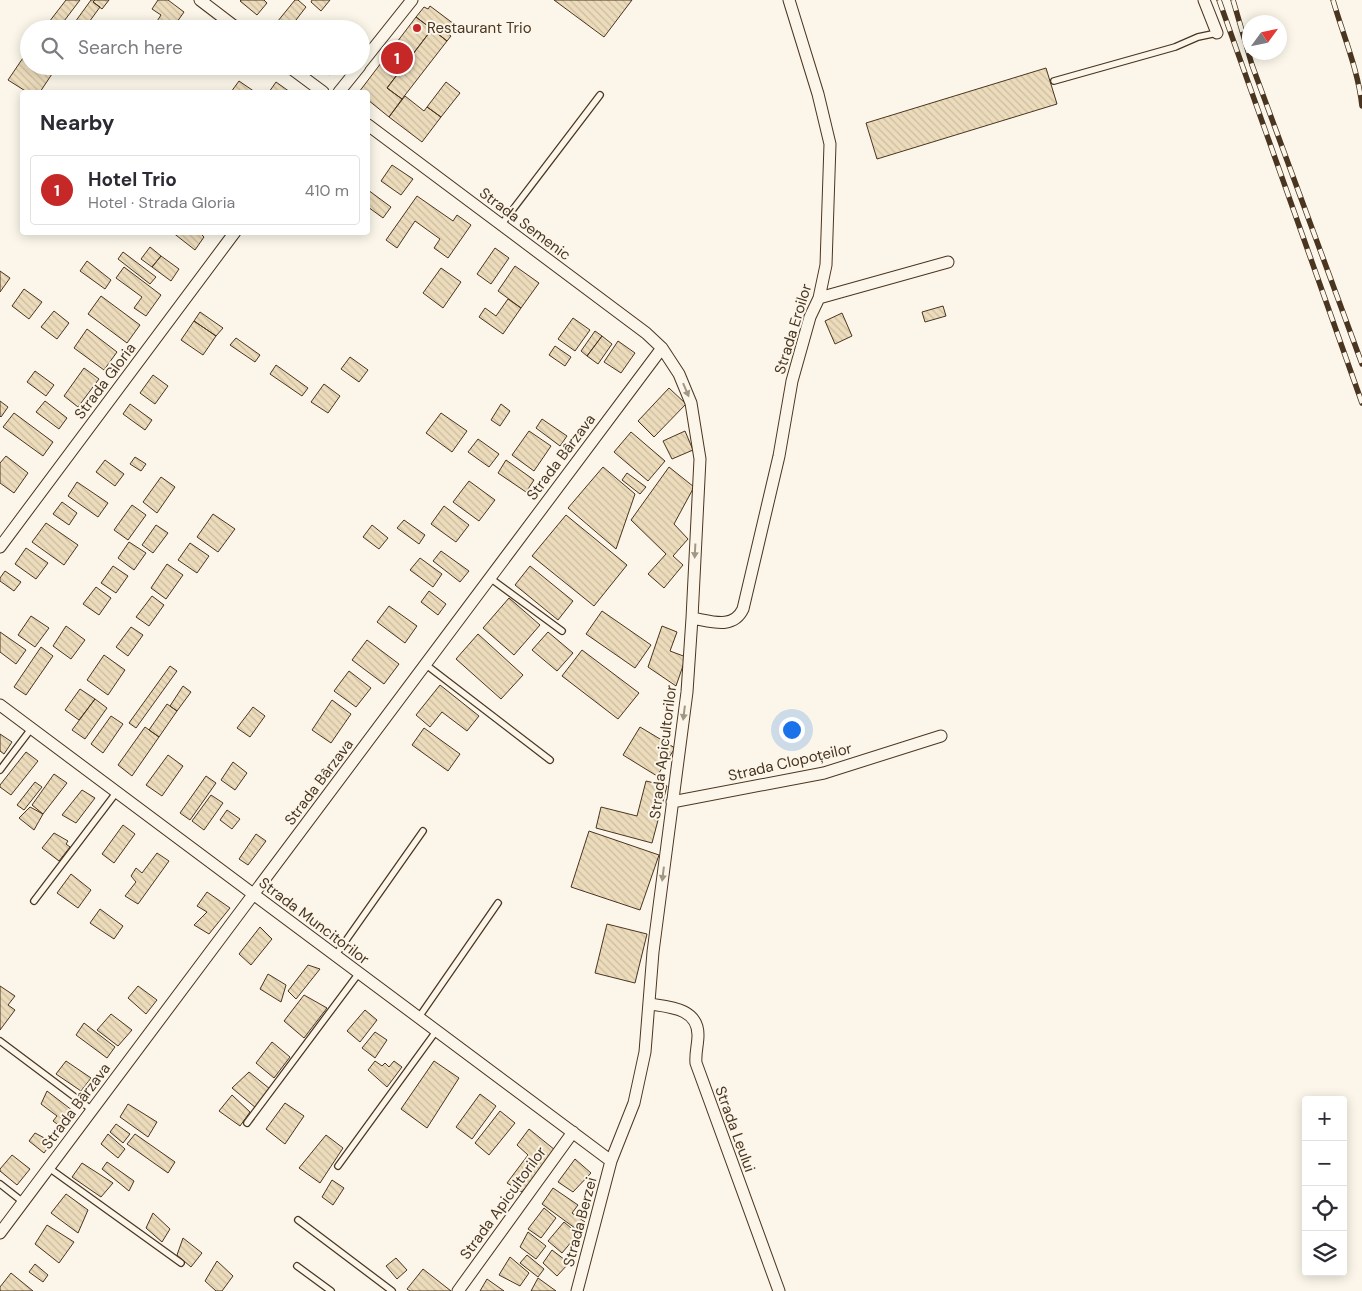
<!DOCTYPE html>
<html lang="en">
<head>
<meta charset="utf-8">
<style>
	body { margin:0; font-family:"DM Sans",sans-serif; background:#f7f7f7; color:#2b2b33 }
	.controls { position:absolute; right:15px; bottom:15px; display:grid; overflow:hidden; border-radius:5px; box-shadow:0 2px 12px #0003 }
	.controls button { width:45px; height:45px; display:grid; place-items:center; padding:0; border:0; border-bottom:1px solid #e1e1e2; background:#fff; color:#2b2b33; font:25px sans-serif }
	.compass { position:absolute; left:1242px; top:15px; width:45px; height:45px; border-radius:50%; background:#fff; box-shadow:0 2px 12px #0003; rotate:57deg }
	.you { position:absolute; left:791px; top:729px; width:18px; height:18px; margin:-12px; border:4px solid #fff; border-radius:50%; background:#1a73e8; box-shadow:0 0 0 8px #1a73e833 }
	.badge { display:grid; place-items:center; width:32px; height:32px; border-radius:50%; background:#c62828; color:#fff; font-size:16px; font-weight:700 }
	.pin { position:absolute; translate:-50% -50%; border:2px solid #fff; box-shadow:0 1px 5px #0006 }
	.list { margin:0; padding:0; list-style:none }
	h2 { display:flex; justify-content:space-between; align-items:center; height:65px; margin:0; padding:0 20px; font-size:21px }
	h2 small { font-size:16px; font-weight:400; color:#7c7c81 }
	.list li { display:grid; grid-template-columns:32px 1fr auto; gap:15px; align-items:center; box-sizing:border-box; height:70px; margin:0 10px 10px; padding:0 10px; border:1px solid #e1e1e2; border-radius:5px }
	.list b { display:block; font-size:19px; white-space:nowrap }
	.list p { margin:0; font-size:16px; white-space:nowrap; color:#7c7c81 }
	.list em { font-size:16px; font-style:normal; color:#7c7c81 }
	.icon { flex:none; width:28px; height:28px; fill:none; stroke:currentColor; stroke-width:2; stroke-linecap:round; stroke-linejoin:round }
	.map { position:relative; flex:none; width:1362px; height:1291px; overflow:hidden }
	.search { position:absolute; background:#fff; box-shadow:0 2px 12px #0003; left:20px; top:20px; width:350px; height:55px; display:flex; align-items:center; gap:12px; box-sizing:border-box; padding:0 18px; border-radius:28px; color:#7c7c81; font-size:19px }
	.panel { position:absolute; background:#fff; box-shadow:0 2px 12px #0003; left:20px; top:90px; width:350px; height:145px; border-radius:5px }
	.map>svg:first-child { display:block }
	.building { fill:url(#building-back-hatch); stroke:#4a3520 }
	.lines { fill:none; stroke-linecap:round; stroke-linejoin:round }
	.service-casing { stroke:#4a3520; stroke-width:8 }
	.minor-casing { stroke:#4a3520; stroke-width:13 }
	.service { stroke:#fbf6e9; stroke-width:5.5 }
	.minor { stroke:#fbf6e9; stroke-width:11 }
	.rail-casing { stroke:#4a3520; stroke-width:5.5 }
	.rail { stroke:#fbf6e9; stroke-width:4; stroke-dasharray:11; stroke-linecap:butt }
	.oneway { fill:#a29684 }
	.poi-dot { fill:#c62828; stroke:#fbf6e9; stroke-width:2 }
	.labels { text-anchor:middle; stroke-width:4; stroke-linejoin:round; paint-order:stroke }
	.poi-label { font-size:15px; fill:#4a3520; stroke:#fbf6e9; text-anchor:start }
	.street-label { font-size:15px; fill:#4a3520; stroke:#fbf6e9 }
</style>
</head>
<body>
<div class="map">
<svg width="1362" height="1291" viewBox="0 0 1362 1291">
	<defs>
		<pattern id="building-back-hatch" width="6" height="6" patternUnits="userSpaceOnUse" patternTransform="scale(1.25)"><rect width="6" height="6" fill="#ecdcbc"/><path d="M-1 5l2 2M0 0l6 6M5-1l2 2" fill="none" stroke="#ccbda1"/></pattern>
	</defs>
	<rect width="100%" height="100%" fill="#fbf6e9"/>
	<path class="building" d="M66,0h14l-22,29 -9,-7z
		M91,0h4l-2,2 7,5 -16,22h-14z
		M95,0h14l-7,9 -9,-7z
		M158,0h10l16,12 -12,17h-20l9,-14 -9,-6z
		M241,0h23l3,3 -10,12 -17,-14z
		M295,0h3l8,7 -17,22h-14l-2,-2z
		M312,0h18l-9,11 -10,-9z
		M554,0h78l-28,37z
		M430,6l24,18 -7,9 4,3 -4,5 -31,-24 8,-10 4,2z
		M416,17l16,12 -45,59 15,11 -13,18 -21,-17v-8h-9z
		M49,22l9,7h-13z
		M432,29l15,12 -45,58 -15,-11z
		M25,55l4,3v8h12l11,8 -12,18h-13l-19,-12z
		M318,66h18l-6,9z
		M1046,68l11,36 -180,55 -11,-36z
		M239,81l16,11h-24z
		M276,82l14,10h-21z
		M446,82l14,11 -19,24 -14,-10z
		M405,96l19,15 3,-4 14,10 -19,25 -33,-25z
		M392,165l21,14 -12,16 -20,-14z
		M368,190l23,17 -8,11 -15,-11z
		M417,196l36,25 4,-6 14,10 -23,33 -14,-10 6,-9 -25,-18 -18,27 -11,-8z
		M172,232h27l5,5 -9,13z
		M150,247l11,9 -9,11 -11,-8z
		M495,248l14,10 -18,26 -14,-10z
		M123,252l33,25 -6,7 -32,-25z
		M161,256l18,13 -8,12 -19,-14z
		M87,261l24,19 -6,9 -25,-18z
		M515,266l24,17 -18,25 -23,-17z
		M124,267l37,28 -15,21 -12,-8 8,-11 -26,-19z
		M441,268l20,14 -18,26 -20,-15z
		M0,271l10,7 -10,14z
		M24,289l18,13 -13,17 -17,-13z
		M101,296l39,29 -13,18 -39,-29z
		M508,299l13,9 -18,26 -24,-17 6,-9 11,8z
		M943,306l3,10 -21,6 -3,-10z
		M54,311l15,12 -12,16 -16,-12z
		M200,312l23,16 -7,8 -22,-15z
		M842,313l10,23 -17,8 -10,-23z
		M573,318l17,12 -15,21 -17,-12z
		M194,321l22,15 -13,19 -22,-15z
		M87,329l30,23 -13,18 -30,-22z
		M595,331l7,5 -15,20 -6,-5z
		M602,336l10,8 -14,20 -11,-8z
		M236,338l24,17 -5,7 -25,-17z
		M618,341l17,12 -14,20 -17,-11z
		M555,346l16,11 -6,9 -16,-11z
		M350,357l18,13 -9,12 -18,-13z
		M276,365l32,23 -6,8 -32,-22z
		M84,368l15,11 -21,28 -14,-11z
		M35,371l19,14 -8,11 -19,-14z
		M153,375l15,11 -13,18 -15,-11z
		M324,384l16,12 -12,17 -17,-11z
		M669,388l17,16 -32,33 -16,-16z
		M0,401l8,6 -7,10 -1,-1z
		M45,401l22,17 -8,11 -23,-17z
		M130,404l22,16 -7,10 -22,-16z
		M501,404l9,7 -10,15 -9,-6z
		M14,413l39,29 -10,14 -40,-29z
		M441,413l26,18 -15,21 -26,-19z
		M542,419l25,17 -7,10 -24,-18z
		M529,431l22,15 -17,25 -22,-16z
		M685,431l8,19 -21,9 -9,-18z
		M631,432l34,29 -17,20 -34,-29z
		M478,439l21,15 -10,13 -21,-15z
		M6,456l22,17 -14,20 -14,-10v-20z
		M135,457l11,7 -5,7 -11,-7z
		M105,460l19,14 -9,12 -19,-14z
		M506,460l28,20 -8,12 -28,-19z
		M603,467l32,27 -19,55 -48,-41z
		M669,467l25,20 -20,37 14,15 -15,17 10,9 -19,23 -16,-14 18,-20 -35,-34z
		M627,473l19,14 -6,7 -18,-14z
		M161,477l14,10 -18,26 -14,-11z
		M469,481l26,19 -16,21 -26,-19z
		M77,482l31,21 -10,14 -30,-21z
		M62,502l15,11 -8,12 -16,-11z
		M132,505l14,10 -18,25 -14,-10z
		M444,506l25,19 -13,17 -25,-18z
		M213,514l22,15 -17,23 -21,-15z
		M566,515l61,50 -33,41 -62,-50z
		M404,520l21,15 -6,9 -22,-16z
		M46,523l32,22 -14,20 -32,-23z
		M156,525l12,8 -15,20 -11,-8z
		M372,525l16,13 -9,11 -16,-12z
		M129,542l17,11 -12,17 -16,-12z
		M190,543l19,13 -12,17 -19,-13z
		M26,548l22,15 -12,16 -21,-15z
		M441,551l28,20 -9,11 -27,-21z
		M420,558l22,16 -9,13 -23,-17z
		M167,564l16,11 -17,24 -15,-11z
		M113,566l15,10 -12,17 -15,-10z
		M530,566l43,35 -15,19 -43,-35z
		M5,571l16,11 -7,9 -14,-10v-3z
		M96,587l15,11 -12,17 -16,-11z
		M429,591l17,13 -8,11 -17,-13z
		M152,596l12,9 -15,21 -13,-9z
		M509,598l31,27 -26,30 -31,-27z
		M389,606l28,20 -12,17 -28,-21z
		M602,611l49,34 -16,23 -49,-34z
		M31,616l18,12 -14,19 -17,-12z
		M66,626l19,14 -14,19 -18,-13z
		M662,626l15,6 -7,19 16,6 -10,29 -28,-19z
		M131,627l12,8 -15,21 -12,-9z
		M0,632l26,18 -10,14 -16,-12z
		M548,632l25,21 -16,18 -25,-21z
		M478,634l45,41 -22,24 -45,-40z
		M367,640l32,24 -15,20 -32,-24z
		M41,647l12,9 -27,39 -12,-8z
		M582,650l57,43 -21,26 -56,-43z
		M104,655l21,15 -17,25 -21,-15z
		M170,666l7,5 -41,57 -7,-5z
		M349,671l22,17 -15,19 -22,-16z
		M440,685l39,31 -12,15 -25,-19 -12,15 -14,-12z
		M183,686l8,6 -14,19 -7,-5z
		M80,689l15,10 -16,21 -14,-10z
		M95,699l12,9 -22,31 -13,-9z
		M332,700l19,14 -20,29 -19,-13z
		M167,704l10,7 -18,26 -10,-7z
		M253,707l12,9 -15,21 -13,-9z
		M111,716l12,8 -20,29 -12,-9z
		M145,727l14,10 -27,39 -14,-11z
		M640,727l35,21 -18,28 -34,-21z
		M424,728l36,26 -12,17 -36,-26z
		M0,734l12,8 -8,12 -4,-3z
		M26,752l12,9 -27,34 -11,-8v-2z
		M168,755l15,11 -21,30 -16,-11z
		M233,762l14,11 -12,17 -14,-10z
		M54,774l13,9 -24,31 -11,-9z
		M206,776l10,7 -26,37 -10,-7z
		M646,781l21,5 -15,57 -56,-15 5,-21 36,9z
		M35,782l7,5 -18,23 -7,-5z
		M82,790l13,8 -19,25 -14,-8z
		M211,795l12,8 -19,27 -12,-9z
		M30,807l13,7 -9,16 -15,-12z
		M227,810l13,9 -8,10 -12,-9z
		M123,825l12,9 -21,29 -12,-9z
		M589,831l70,24 -19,55 -69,-23z
		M54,833l14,8 -2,3 4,3 -11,14 -17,-13z
		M256,834l10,7 -18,24 -9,-6z
		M157,853l12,8 -31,43 -13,-8 11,-14 -5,-6 5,-8 6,5z
		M71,874l20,16 -13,18 -21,-15z
		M207,892l23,16 -21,26 -15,-9 13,-13 -10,-6z
		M100,909l23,17 -9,13 -24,-16z
		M607,924l40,10 -12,49 -40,-10z
		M260,927l12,12 -21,26 -12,-11z
		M308,965l12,4 -24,30 -8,-8z
		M268,974l18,11 -5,17 -21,-13z
		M0,986l15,10 -7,9 7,5 -15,20z
		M138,986l19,14 -11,14 -18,-16z
		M304,995l23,13 -23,30 -20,-17z
		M365,1010l12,10 -17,22 -13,-11z
		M111,1014l21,16 -14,16 -21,-16z
		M84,1023l31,24 -8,11 -31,-23z
		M375,1032l12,8 -12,18 -13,-10z
		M272,1042l18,15 -16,21 -18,-15z
		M66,1061l25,17 -10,13 -25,-17z
		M375,1061l7,5 3,-3 4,4 5,-6 8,6 -15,20 -19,-17z
		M434,1061l25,17 -32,50 -26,-19z
		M249,1072l21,17 -14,19 -24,-20z
		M47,1091l30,23 -13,15 -11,-8 4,-5 -16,-12z
		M480,1094l16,12 -24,33 -16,-12z
		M232,1095l18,17 -10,14 -21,-15z
		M285,1103l19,13 -19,28 -19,-15z
		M128,1104l29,18 -9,15 -28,-20z
		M500,1111l15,12 -26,32 -14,-12z
		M116,1124l14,10 -7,9 -13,-11z
		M529,1129l26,21 -33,42 -15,-9 21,-28 -11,-10z
		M35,1133l17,9 -8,11 -15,-12z
		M108,1134l17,15 -7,9 -17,-14z
		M135,1134l40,28 -7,11 -41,-29z
		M326,1135l17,13 -23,35 -21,-15z
		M12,1155l18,14 -13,16 -17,-14v-2z
		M575,1159l16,14 -18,19 -15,-10z
		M107,1162l27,19 -5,10 -27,-22z
		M82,1163l31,20 -12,14 -29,-20z
		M332,1180l12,8 -11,17 -11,-8z
		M553,1188l25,17 -6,8 13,9 -6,9 -37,-27z
		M66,1194l22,16 -10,23 -27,-20z
		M544,1208l12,10 -15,20 -13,-9z
		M153,1213l17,16 -8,13 -16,-14z
		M564,1222l14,12 -16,19 -14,-12z
		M47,1225l27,17 -15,21 -24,-19z
		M528,1232l18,14 -10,13 -16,-12z
		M183,1238l19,15 -11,14 -14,-12z
		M552,1250l17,13 -12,13 -14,-13z
		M527,1255l17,14 -6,8 -18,-14z
		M510,1257l19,16 -9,13 -21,-11z
		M396,1258l11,12 -10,9 -11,-13z
		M217,1261l16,15 -11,15h-6l-11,-10z
		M35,1264l13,11 -5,7 -14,-10z
		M423,1269l28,22h-41l-3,-2z
		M11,1273l22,18h-33v-4z
		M538,1278l18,13h-25z
		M487,1279l17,12h-24z"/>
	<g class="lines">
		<g class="service-casing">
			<path id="service" d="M1054,81l121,-34 23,-10 19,-4
				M501,225l99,-130
				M490,578l72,53
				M425,664l125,96
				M0,770l31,-41
				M34,901l82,-108
				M335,956l88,-125
				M419,1017l79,-114
				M0,1041l92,69
				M247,1123l112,-150
				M338,1166l99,-136
				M49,1168l132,95
				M0,1184l23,18
				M298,1220l94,71
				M297,1266l34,25"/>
		</g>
		<g class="minor-casing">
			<path id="minor" d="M200,0l38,29
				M1204,0l13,33
				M361,64l51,-64
				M288,66l35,26
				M339,92l21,-26
				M368,125l278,208 16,15 17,26 12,29 9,56 -8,159 -5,74 -34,260 -8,100 -11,51 -23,58 -34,130
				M819,298l129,-36
				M0,547l235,-315
				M692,618c19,3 41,12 51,-9l36,-153 13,-75 18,-64 9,-19 7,-33 4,-121 -12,-50 -29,-94
				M0,705l611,456
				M672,802l152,-29 117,-37
				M650,1004c19,3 48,4 48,31 0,10 -3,18 -2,28l83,228
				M0,1233l662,-885
				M458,1291l115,-159"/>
		</g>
		<use href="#service" class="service"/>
		<use href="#minor" class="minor"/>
		<g class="rail-casing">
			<path id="rail" d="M1219,0l143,403
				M1233,0l19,65 110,299
				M1333,0c10,35 25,69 29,106"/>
		</g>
		<use href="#rail" class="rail"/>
	</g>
	<defs><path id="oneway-solid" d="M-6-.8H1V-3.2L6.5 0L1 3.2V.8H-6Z" transform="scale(1.25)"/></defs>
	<g class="oneway">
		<use href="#oneway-solid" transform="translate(686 390) rotate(67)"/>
		<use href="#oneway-solid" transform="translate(695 551) rotate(93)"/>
		<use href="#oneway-solid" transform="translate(684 713) rotate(97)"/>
		<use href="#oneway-solid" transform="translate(663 874) rotate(97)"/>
	</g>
	<circle class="poi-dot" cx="417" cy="28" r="5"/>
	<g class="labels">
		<g class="poi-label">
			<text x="427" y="33">Restaurant Trio</text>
		</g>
		<g class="street-label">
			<text transform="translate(525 224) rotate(37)" y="5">Strada Semenic</text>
			<text transform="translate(793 329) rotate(-73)" y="5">Strada Eroilor</text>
			<text transform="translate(105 381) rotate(-53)" y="5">Strada Gloria</text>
			<text transform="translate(561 457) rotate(-53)" y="5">Strada Bârzava</text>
			<text transform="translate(663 752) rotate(-83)" y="5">Strada Apicultorilor</text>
			<text transform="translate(790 762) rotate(-13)" y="5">Strada Clopoțeilor</text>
			<text transform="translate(319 782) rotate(-53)" y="5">Strada Bârzava</text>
			<text transform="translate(314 921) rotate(37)" y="5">Strada Muncitorilor</text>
			<text transform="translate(76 1106) rotate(-53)" y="5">Strada Bârzava</text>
			<text transform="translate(735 1129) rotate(70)" y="5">Strada Leului</text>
			<text transform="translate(503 1203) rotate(-54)" y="5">Strada Apicultorilor</text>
			<text transform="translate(580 1222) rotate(-75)" y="5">Strada Berzei</text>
		</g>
	</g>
</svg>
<div class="controls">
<button>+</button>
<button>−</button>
<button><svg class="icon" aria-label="locate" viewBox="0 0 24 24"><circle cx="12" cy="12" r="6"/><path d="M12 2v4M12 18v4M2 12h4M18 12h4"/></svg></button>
<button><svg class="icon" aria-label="layers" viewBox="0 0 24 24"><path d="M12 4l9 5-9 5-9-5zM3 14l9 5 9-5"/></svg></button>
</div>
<svg class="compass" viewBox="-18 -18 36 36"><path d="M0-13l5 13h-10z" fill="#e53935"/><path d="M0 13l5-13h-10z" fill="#7c7c81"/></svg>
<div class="you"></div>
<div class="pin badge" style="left:397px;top:58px">1</div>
<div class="search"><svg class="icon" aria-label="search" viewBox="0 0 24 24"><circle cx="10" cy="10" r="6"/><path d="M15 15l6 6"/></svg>Search here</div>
<section class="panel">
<h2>Nearby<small></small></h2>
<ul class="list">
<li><span class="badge">1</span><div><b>Hotel Trio</b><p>Hotel · Strada Gloria</p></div><em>410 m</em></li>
</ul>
</section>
</div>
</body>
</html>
